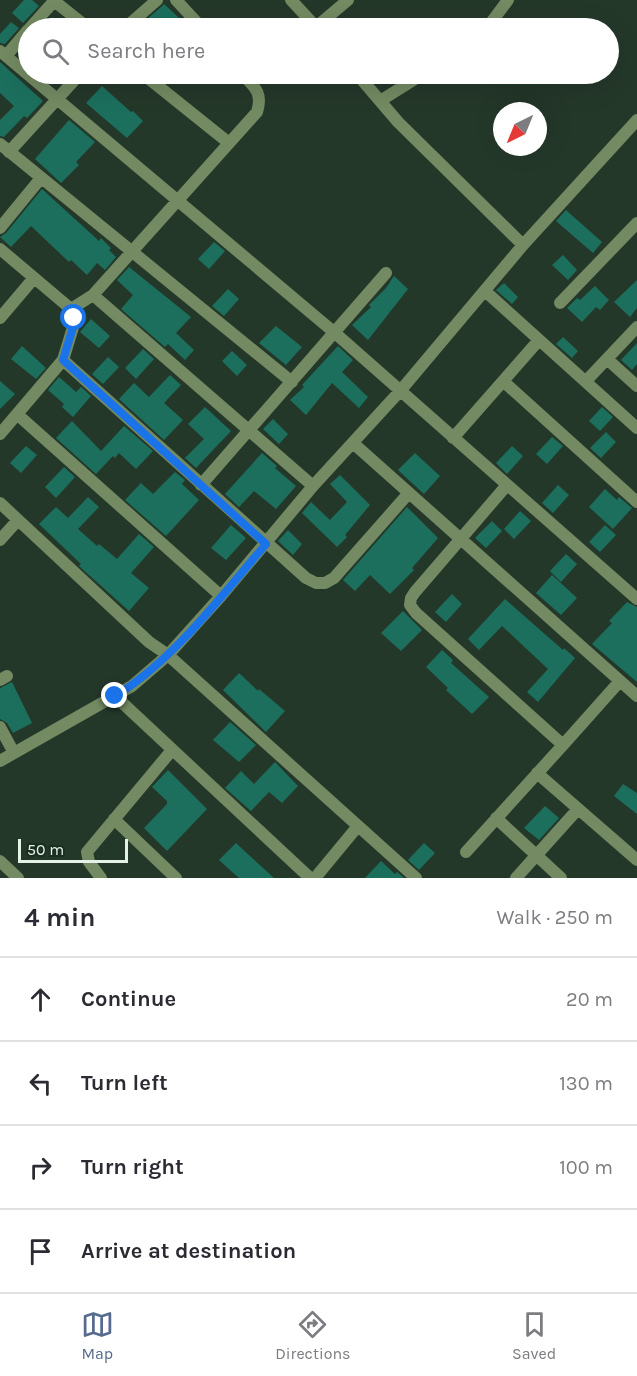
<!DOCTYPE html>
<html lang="en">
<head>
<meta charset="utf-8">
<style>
	body { margin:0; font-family:Karla,sans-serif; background:#f2f2f3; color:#2b2b33 }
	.compass { position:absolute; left:493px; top:102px; width:54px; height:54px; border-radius:50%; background:#fff; box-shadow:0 6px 24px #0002; rotate:223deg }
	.scale { position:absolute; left:18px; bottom:15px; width:110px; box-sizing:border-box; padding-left:6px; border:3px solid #e5f2e8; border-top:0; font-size:16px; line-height:21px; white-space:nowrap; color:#e5f2e8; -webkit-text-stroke:4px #1a2e20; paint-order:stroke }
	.stop { position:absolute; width:18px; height:18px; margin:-14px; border:4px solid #1a73e8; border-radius:50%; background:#fff }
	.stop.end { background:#1a73e8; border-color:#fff; box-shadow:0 2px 6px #0008 }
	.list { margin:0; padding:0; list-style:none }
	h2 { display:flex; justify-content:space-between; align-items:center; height:78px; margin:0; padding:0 24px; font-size:26px }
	h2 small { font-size:20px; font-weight:400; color:#7c7c81 }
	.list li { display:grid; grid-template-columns:39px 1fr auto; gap:18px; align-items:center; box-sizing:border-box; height:84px; padding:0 24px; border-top:2px solid #e1e1e2 }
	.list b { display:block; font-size:22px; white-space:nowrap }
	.list em { font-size:20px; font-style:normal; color:#7c7c81 }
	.icon { flex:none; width:33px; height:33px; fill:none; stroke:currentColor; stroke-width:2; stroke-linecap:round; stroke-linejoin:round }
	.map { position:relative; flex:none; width:637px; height:878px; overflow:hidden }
	.search { position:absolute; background:#fff; box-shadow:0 6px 24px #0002; left:18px; right:18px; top:18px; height:66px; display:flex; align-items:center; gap:15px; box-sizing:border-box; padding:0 21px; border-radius:33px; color:#7c7c81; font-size:22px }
	.sheet { height:414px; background:#fff }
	nav { display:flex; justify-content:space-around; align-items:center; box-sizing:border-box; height:84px; border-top:2px solid #e1e1e2; background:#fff; font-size:16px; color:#7c7c81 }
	nav a { display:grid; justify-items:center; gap:3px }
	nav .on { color:#566b8d }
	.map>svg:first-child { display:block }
	.building { fill:#1c6f5d }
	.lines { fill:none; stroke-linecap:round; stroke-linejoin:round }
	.street { stroke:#738a62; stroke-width:12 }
	.route { stroke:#1a73e8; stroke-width:8 }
</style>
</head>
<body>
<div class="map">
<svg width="637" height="878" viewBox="0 0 637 878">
	<rect width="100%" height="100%" fill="#24382a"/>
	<path class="building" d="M24,0h8l7,6 -16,17 -11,-10z
		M164,4l26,24h-53l25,-22z
		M11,22l8,6 -14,16 -5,-1v-9z
		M28,42v22l-10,-9z
		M0,62l43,39 -16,17 -3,-2 -20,21 -4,-1v-16l14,-14 -14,-13z
		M102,86l29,26 2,-1 10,10 -16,17 -41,-35z
		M69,120l26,22 -19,20 3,3 -18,18 -26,-24z
		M42,189l57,52 2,-3 10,10 -2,2 7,7 -11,13 -8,-7 -10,12 -16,-15 -2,2 -38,-36 -20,21 -11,-10 6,-4z
		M566,210l36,32 -9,11 -37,-32z
		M214,242l11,9 -16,18 -11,-10z
		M563,255l14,15 -9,10 -16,-15z
		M129,267l62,50 -15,16 18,17 -9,10 -17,-16 -3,3 -44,-38 12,-14 -16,-15z
		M394,276l14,13 -40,51 -16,-15 19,-18 -2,-2 17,-17z
		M637,280v28l-7,9 -16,-15z
		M504,283l14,14 -6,7 -16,-14z
		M595,286l14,14 -9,10 -4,-3 -14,15 -15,-14 10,-10 3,2z
		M228,289l11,10 -15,17 -12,-10z
		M91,319l19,17 -11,12 -19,-16z
		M276,326l26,21 -16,18 -27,-22z
		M563,337l15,14 -6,7 -16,-14z
		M637,343v21l-5,6 -11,-10z
		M22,346l24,22 -10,11 -25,-20z
		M338,346l15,14 -11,12 26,25 -9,11 -27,-25 -26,32 -16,-15 14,-13 -2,-2z
		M143,349l11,10 -18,20 -11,-11z
		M232,351l15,14 -10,11 -15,-15z
		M108,357l11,10 -16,17 -11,-10z
		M170,375l11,10 -17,18 19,17 -19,20 -45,-41 15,-16 15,14z
		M59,377l17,15 5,-5 10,9 -18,21 -11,-10 2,-3 -16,-14z
		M0,381l15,13 -15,15z
		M205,407l26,24 -35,37 -11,-10 19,-19 -16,-15z
		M602,407l11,10 -13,14 -11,-10z
		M273,419l15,15 -9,10 -16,-15z
		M72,421l29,30 23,-25 29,25 -17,18 -17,-16 -4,5 -2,-2 -17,18 -40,-36z
		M606,432l10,10 -15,16 -11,-10z
		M552,437l11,9 -16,18 -11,-10z
		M26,446l11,9 -16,18 -11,-10z
		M512,446l11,10 -16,18 -11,-11z
		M262,453l15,13 -2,2 21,18 -20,23 -22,-18 -15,16 -14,-13z
		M415,453l25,23 -16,18 -26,-24z
		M64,467l11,10 -19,21 -11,-11z
		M175,472l10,8 -3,4 17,16 -33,36 -41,-36 16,-17 12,11z
		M340,475l30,30 -25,30 2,2 -10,10 -35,-34 9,-11 19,18 17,-18 -17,-18z
		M558,485l11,10 -16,18 -11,-10z
		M605,489l12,11 2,-3 13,11 -19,21 -24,-22z
		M88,497l11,10 -21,22 19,17 2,-2 18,15 22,-25 15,13 -23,26 18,15 -20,23 -50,-45 2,-2 -42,-40 17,-17 12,11z
		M407,507l31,31 -26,30 2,2 -24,24 -20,-19 -15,16 -12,-11z
		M520,511l11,10 -17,18 -10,-10z
		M492,521l10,10 -16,17 -11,-10z
		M231,525l15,13 -20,22 -15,-12z
		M605,525l11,10 -16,17 -11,-10z
		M288,530l14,14 -9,11 -15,-14z
		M566,554l11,10 -16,18 -11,-11z
		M552,575l25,23 -16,17 -25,-22z
		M452,594l10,10 -16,18 -11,-10z
		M505,599l58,51 1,-2 11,10 -37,44 -11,-10 21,-23 -46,-43 -23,24 -11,-11z
		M627,602l10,5v75l-45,-38 20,-21 -3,-2z
		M403,611l19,19 -21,21 -20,-18z
		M442,650l11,10 -2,3 38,34 -17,17 -26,-24 2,-2 -22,-21z
		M239,673l19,18 1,-2 26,22 -19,21 -43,-42z
		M12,682l20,41 -19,10 -6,-10 -7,-4v-31z
		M230,722l26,23 -17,17 -26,-22z
		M275,762l23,24 -16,17 -13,-11 -18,19 -26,-23 16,-17 13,13z
		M168,770l39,39 -40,42 -23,-23 23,-24v-3l-15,-14z
		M623,784l14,9v21l-23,-18z
		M545,806l14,12 -20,22 -15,-12z
		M236,843l14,13 24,22h-35l-9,-8 -11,-10z
		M424,843l11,10 -16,17 -11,-10z
		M381,861l14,13 2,-2 7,6h-39z"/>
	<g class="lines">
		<path class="street" d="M53,0l35,28
			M176,0l26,28
			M291,0l26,28
			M316,27l32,-27
			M30,28l25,-28
			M125,28l32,-28
			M487,28l21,-28
			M0,51l335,282 302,266
			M6,56l22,-26
			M143,74l86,69
			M357,74l41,48 125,123
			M380,101l43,-27
			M0,144l292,238
			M9,152l71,-78
			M0,228l41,-50
			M0,249l71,60 3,15 -11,36 -63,74
			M485,291l152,137
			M93,295l220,191
			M560,303l77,-80
			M71,309l22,-14 164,-183c6,-19 -2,-25 -15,-38
			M0,318l34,-40
			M607,359l30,27
			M63,360l243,218 10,5h9l9,-5 74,-84
			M503,381l134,121
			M586,381l51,-54
			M18,415l203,181
			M453,438l86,-98
			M353,443l284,253
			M201,485l185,-212
			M507,485l-92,107 -4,6 -1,7 6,8 147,132 57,-64
			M0,503l149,139 19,13 248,223
			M0,540l18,-20
			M0,680l7,-4
			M115,696l195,182
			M0,727l14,26
			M0,761l132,-75 36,-31 53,-59 92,-110 88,-96 122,-145 114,-125
			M537,773l100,87
			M496,818l65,60
			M114,819l62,59
			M466,852l97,-107
			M0,861l18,17
			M101,878l-12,-16 -2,-10 85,-102
			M315,878l43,-52
			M516,878l62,-69"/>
	</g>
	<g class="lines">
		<path class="route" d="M74,318v6l-11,36 203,184c-44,51 -93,117 -151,152"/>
	</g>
</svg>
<svg class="compass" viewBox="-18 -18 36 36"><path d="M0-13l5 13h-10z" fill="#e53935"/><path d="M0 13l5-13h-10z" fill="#7c7c81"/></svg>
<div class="scale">50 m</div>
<div class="stop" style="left:74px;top:318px"></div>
<div class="stop end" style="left:115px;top:696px"></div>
<div class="search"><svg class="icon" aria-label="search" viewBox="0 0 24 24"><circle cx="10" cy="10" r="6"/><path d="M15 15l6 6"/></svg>Search here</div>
</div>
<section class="sheet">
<h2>4 min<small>Walk · 250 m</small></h2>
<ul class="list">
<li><svg class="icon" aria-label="ahead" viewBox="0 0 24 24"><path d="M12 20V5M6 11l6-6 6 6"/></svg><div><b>Continue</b></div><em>20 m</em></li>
<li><svg class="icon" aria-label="left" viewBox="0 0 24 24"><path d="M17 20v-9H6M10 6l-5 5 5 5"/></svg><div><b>Turn left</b></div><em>130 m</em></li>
<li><svg class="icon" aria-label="right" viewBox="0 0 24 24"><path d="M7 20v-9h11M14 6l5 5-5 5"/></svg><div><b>Turn right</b></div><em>100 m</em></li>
<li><svg class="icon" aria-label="arrive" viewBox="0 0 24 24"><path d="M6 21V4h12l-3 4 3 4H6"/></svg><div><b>Arrive at destination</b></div></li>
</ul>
</section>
<nav>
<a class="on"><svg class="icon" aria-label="map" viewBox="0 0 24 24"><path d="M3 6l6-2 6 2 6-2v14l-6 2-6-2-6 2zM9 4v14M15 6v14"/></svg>Map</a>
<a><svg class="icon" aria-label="directions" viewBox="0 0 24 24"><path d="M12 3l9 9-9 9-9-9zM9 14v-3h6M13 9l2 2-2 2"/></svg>Directions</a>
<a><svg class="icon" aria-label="saved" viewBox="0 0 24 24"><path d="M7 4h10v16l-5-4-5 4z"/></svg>Saved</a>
</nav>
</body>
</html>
